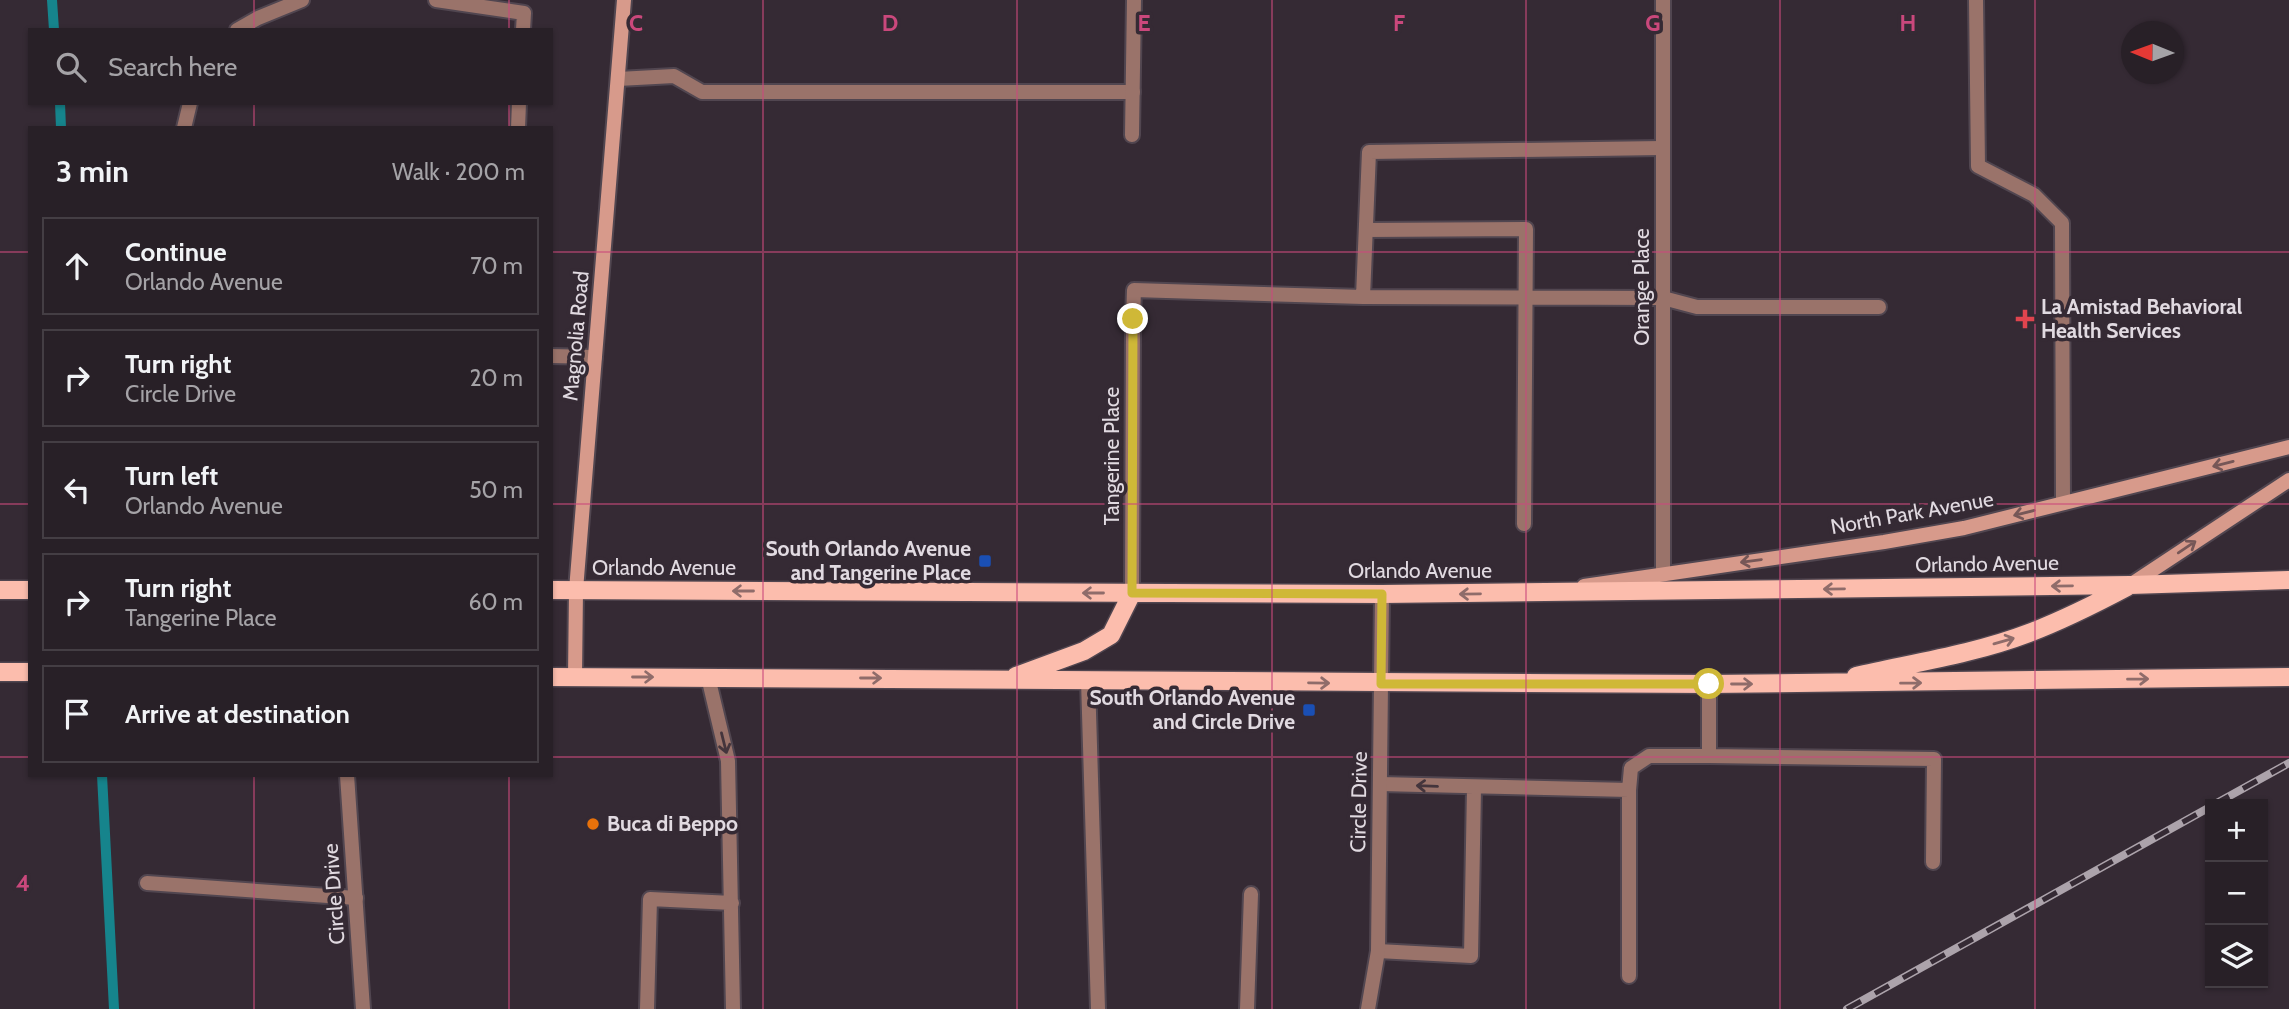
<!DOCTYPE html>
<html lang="en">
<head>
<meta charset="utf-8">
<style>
	body { margin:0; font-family:Cabin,sans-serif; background:#342d33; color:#f1f3f6 }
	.controls { position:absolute; right:21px; bottom:21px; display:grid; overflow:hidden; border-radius:0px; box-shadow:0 2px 5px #0004 }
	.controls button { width:63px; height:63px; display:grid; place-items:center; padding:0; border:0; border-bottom:2px solid #443e44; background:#282027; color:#f1f3f6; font:35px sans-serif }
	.compass { position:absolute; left:2121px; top:21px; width:63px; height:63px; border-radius:50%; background:#282027; box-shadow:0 2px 5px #0004; rotate:271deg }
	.stop { position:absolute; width:21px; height:21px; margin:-16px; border:5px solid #cfb837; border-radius:50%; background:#fff }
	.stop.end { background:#cfb837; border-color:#fff; box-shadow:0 2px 7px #0008 }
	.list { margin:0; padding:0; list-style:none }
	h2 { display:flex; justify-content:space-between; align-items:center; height:91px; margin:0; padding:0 28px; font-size:30px }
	h2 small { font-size:23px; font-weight:400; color:#a5a3a7 }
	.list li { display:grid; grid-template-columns:46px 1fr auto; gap:21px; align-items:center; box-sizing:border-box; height:98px; margin:0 14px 14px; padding:0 14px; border:2px solid #443e44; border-radius:0px }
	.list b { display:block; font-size:26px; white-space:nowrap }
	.list p { margin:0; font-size:23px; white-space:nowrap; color:#a5a3a7 }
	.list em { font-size:23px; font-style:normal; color:#a5a3a7 }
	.icon { flex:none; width:38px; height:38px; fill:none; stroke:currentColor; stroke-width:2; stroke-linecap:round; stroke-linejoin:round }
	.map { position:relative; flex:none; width:2289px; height:1009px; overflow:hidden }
	.search { position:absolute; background:#282027; box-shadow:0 2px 5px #0004; left:28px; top:28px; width:525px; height:77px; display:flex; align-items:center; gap:18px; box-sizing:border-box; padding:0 24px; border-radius:0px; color:#a5a3a7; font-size:26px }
	.panel { position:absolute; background:#282027; box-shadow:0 2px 5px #0004; left:28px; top:126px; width:525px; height:651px; border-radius:0px }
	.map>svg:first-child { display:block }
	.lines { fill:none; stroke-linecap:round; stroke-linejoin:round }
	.stream { stroke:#16848c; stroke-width:10 }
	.lane-casing { stroke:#514650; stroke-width:18 }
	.street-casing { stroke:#514650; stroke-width:18 }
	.secondary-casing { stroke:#514650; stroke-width:18 }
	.primary-casing { stroke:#514650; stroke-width:21 }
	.lane { stroke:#9a736a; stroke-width:14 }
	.street { stroke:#9a736a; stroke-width:14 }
	.secondary { stroke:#d79a8b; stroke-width:14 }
	.primary { stroke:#fcbdad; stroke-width:18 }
	.rail-casing { stroke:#aca3ab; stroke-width:8 }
	.rail { stroke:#352a34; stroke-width:5; stroke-dasharray:16; stroke-linecap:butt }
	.oneway { stroke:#765757 }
	.oneway2 { stroke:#8f6c6a }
	.oneway3 { stroke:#44353c }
	.route { stroke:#cfb837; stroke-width:9 }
	.grid { fill:none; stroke:#ca487c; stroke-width:2; stroke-opacity:0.55 }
	.health-dot { fill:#e0444e; stroke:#352a34; stroke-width:2.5 }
	.transit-dot { fill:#1a4fb4; stroke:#352a34; stroke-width:2.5 }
	.food-dot { fill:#e8710a; stroke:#352a34; stroke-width:2.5 }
	.labels { text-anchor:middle; stroke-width:7; stroke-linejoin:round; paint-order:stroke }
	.street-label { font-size:21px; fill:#e1dae1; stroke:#352a34 }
	.poi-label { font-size:21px; font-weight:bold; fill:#e1dae1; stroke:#352a34; text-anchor:start }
	.grid-label { font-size:23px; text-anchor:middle; font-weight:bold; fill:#ca487c; stroke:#352a34; stroke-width:7; stroke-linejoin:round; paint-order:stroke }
</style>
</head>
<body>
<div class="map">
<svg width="2289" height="1009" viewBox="0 0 2289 1009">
	<rect width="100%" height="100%" fill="#352a34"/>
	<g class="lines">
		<path class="stream" d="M52,0l2,30
			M60,103l1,25
			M102,775l12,234"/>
		<g class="lane-casing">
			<path id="lane" d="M436,0l88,13 -1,17
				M1976,0l2,166 56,29 28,28 1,280
				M237,30l21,-12 44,-18
				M618,79l56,-3 28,16h431
				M184,128l6,-25
				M518,128l1,-25
				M1366,230l160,-1 -2,295
				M1363,297l6,-145 293,-4
				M1133,319l1,-29 229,7 300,1 34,9h182
				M551,356l44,1
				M708,677l20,84 5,248
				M1088,680l10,329
				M1709,684v72l225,3 -1,103
				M1380,784l249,6
				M147,883l209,15
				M1378,951l93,5 3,-168
				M1629,976v-186l2,-22 18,-12h60
				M647,1009l3,-110 82,4
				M1247,1009l4,-115"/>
		</g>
		<g class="street-casing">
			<path id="street" d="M1663,0v573
				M1132,135l2,-135
				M1132,593l1,-274
				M347,775l16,234
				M1368,1009l10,-58 4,-357"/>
		</g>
		<g class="secondary-casing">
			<path id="secondary" d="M2130,585l159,-105
				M1584,586l300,-44 80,-14 325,-81
				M575,677l1,-87 48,-590"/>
		</g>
		<g class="primary-casing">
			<path id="primary" d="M0,590h30
				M551,590l831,4 748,-9 159,-5
				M0,672h30
				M1016,676l68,-25 27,-16 21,-42
				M1856,676c57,-13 118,-22 173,-43 34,-13 66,-29 98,-46
				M551,677l1158,7 580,-7"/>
		</g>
		<use href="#lane" class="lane"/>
		<use href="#street" class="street"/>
		<use href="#secondary" class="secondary"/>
		<use href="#primary" class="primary"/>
		<g class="rail-casing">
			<path id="rail" d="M2215,804l74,-41
				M1847,1009l363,-202"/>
		</g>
		<use href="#rail" class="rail"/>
	</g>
	<defs><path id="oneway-shaft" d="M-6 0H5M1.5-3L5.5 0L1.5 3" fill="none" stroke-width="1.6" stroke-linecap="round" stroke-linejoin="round" transform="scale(1.75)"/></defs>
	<g class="oneway">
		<use href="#oneway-shaft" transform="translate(2223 464) rotate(166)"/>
		<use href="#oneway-shaft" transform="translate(2024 513) rotate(166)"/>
		<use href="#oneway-shaft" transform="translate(2187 547) rotate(-34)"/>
		<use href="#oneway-shaft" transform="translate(1751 561) rotate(172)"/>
	</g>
	<g class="oneway2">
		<use href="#oneway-shaft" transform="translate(2062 586) rotate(179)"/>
		<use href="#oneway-shaft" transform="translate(1834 589) rotate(179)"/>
		<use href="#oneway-shaft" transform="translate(743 591) rotate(-180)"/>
		<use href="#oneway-shaft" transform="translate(1093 593) rotate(-180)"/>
		<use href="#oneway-shaft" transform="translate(1470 594) rotate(179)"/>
		<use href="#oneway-shaft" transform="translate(2004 641) rotate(-16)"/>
		<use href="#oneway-shaft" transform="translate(643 677)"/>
		<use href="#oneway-shaft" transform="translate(871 678)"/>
		<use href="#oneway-shaft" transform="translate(2138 679) rotate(-1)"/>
		<use href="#oneway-shaft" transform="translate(1319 683) rotate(1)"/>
		<use href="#oneway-shaft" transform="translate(1911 683) rotate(-1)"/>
		<use href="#oneway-shaft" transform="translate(1742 684)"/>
	</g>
	<g class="oneway3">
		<use href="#oneway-shaft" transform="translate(724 743) rotate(76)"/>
		<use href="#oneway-shaft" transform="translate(1427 786) rotate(-178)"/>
	</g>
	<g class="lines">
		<path class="route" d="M1133,319l-1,274 250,1 -1,90h328"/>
	</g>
	<path class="grid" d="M254,0v30M509,0v30M763,0v1009M1017,0v1009M1272,0v1009M1526,0v1009M1780,0v1009M2035,0v1009M254,103v25M509,103v25M0,252h30M551,252h1738M0,504h30M551,504h1738M0,757h30M551,757h1738M254,775v234M509,775v234"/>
	<path class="health-dot" d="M2021.5 308.5h7v7h7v7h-7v7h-7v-7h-7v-7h7z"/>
	<g class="transit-dot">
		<rect x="978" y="554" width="14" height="14" rx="3.5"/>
		<rect x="1302" y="703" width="14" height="14" rx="3.5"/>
	</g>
	<circle class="food-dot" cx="593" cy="824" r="7"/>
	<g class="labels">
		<g class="street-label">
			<text transform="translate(1642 287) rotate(-90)" y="7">Orange Place</text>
			<text transform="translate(576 336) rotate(-85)" y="7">Magnolia Road</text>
			<text transform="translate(1112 456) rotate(-90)" y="7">Tangerine Place</text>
			<text transform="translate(1912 513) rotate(-10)" y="7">North Park Avenue</text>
			<text transform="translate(1987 564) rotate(-1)" y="7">Orlando Avenue</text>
			<text x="664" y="575">Orlando Avenue</text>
			<text x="1420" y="578">Orlando Avenue</text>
			<text transform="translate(1359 802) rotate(-89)" y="7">Circle Drive</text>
			<text transform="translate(334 894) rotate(-94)" y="7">Circle Drive</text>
		</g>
		<g class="poi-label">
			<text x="2041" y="314">La Amistad Behavioral<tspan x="2041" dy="24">Health Services</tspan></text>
			<text x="971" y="556" text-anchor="end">South Orlando Avenue<tspan x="971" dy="24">and Tangerine Place</tspan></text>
			<text x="1295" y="705" text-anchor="end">South Orlando Avenue<tspan x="1295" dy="24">and Circle Drive</tspan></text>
			<text x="607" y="831">Buca di Beppo</text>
		</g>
	</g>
	<g class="grid-label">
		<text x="636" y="31">C</text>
		<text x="890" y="31">D</text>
		<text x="1144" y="31">E</text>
		<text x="1399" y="31">F</text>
		<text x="1653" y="31">G</text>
		<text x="1908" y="31">H</text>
		<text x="23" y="891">4</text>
	</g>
</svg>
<div class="controls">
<button>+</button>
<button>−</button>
<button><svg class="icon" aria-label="layers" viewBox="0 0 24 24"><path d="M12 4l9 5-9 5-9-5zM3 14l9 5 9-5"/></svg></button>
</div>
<svg class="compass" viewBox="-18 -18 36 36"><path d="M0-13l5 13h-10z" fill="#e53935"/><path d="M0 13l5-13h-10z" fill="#a5a3a7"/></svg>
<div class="stop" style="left:1709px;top:684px"></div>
<div class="stop end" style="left:1133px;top:319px"></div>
<div class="search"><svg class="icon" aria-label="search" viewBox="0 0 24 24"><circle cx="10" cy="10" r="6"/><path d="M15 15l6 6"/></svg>Search here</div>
<section class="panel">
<h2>3 min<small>Walk · 200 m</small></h2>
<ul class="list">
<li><svg class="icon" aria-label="ahead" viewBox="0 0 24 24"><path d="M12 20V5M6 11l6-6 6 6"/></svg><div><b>Continue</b><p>Orlando Avenue</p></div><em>70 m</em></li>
<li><svg class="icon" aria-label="right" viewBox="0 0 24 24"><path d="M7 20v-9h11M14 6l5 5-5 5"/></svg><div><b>Turn right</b><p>Circle Drive</p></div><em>20 m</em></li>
<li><svg class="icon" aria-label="left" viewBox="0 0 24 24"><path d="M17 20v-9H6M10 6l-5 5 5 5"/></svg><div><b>Turn left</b><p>Orlando Avenue</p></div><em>50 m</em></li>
<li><svg class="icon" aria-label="right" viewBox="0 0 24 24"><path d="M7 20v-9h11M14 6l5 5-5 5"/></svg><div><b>Turn right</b><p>Tangerine Place</p></div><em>60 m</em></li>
<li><svg class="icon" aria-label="arrive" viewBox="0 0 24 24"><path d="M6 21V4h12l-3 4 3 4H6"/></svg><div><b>Arrive at destination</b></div></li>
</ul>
</section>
</div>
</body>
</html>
